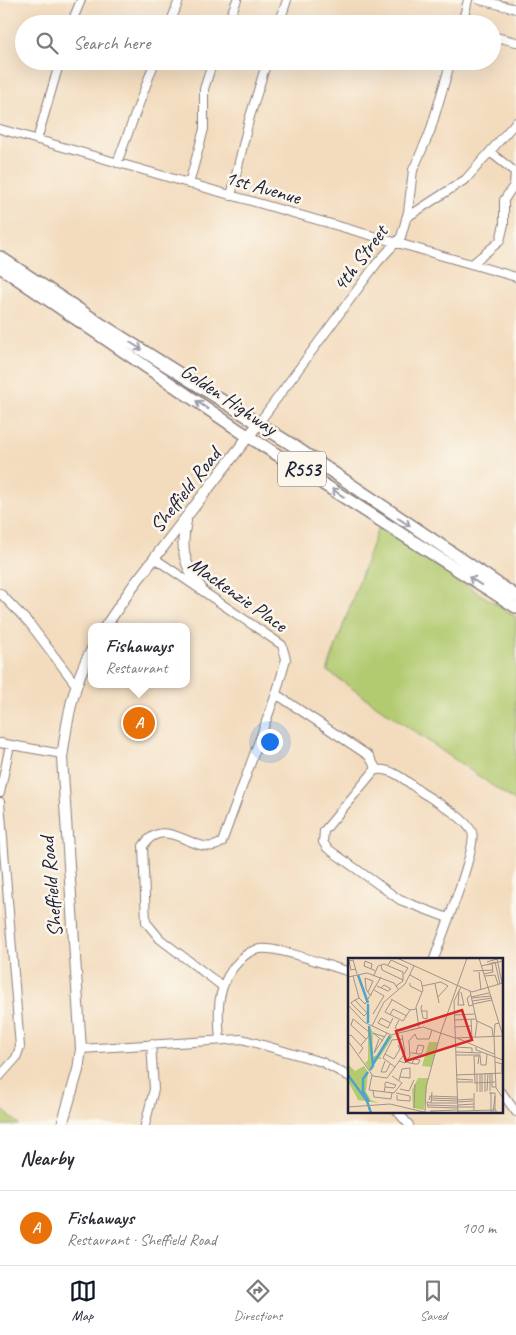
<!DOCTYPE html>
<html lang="en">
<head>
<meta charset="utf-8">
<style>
	body { margin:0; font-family:Caveat,sans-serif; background:#f2f2f3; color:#2b2b33 }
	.you { position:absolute; left:269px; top:741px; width:18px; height:18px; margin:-12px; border:4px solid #fff; border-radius:50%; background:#1a73e8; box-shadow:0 0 0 8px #1a73e833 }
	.badge { display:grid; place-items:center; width:32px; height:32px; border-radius:50%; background:#111827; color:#fff; font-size:16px; font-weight:700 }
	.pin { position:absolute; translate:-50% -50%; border:2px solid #fff; box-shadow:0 1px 5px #0006 }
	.popup { position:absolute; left:88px; top:623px; width:102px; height:65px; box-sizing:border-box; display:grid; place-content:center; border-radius:10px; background:#fff; filter:drop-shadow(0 1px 4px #0005); font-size:16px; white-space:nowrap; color:#7c7c81 }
	.popup b { font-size:19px; color:#2b2b33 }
	.popup::after { content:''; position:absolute; left:50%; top:100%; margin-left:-10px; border:10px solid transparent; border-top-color:#fff }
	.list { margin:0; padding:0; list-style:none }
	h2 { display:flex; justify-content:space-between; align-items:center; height:65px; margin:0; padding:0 20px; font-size:21px }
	h2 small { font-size:16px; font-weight:400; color:#7c7c81 }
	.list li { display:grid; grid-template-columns:32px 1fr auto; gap:15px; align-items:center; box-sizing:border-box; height:75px; padding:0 20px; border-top:1px solid #e1e1e2 }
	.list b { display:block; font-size:19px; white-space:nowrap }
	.list p { margin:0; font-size:16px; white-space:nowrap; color:#7c7c81 }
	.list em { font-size:16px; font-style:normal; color:#7c7c81 }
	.icon { flex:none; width:28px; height:28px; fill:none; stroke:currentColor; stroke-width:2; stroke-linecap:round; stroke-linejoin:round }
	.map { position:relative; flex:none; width:516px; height:1125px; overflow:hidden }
	.search { position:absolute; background:#fff; box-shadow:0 5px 20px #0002; left:15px; right:15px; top:15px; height:55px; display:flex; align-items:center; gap:12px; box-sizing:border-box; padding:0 18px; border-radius:28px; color:#7c7c81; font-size:19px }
	.sheet { height:140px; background:#fff }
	nav { display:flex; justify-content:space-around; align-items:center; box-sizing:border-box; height:70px; border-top:1px solid #e1e1e2; background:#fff; font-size:14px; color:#7c7c81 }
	nav a { display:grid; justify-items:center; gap:2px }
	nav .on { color:#111827 }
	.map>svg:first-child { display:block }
	.green { fill:#b2cb71; stroke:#6a7656 }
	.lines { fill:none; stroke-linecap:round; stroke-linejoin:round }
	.street-casing { stroke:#8a7f7c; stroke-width:10 }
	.secondary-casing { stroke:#8a7f7c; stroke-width:12 }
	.primary-casing { stroke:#8a7f7c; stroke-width:14 }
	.street { stroke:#fff; stroke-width:8 }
	.secondary { stroke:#fff; stroke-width:10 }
	.primary { stroke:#fff; stroke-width:11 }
	.oneway { stroke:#9c9ca7 }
	.labels { text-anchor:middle; stroke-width:5; stroke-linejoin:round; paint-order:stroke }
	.shield { fill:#fbf7ec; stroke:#636270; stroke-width:1 }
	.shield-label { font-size:20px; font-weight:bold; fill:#22223b }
	.street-label { font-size:21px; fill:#22223b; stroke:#fbf7ec }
	.inset-river { fill:none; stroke:#52a3cc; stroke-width:2.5 }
	.inset-road { fill:none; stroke:#9f928a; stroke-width:1 }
	.view { fill:#d62828; fill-opacity:0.15; stroke:#d62828; stroke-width:2.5 }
	.inset-edge { fill:none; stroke:#22223b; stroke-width:2.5 }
</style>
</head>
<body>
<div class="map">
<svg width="516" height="1125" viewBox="0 0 516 1125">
	<rect width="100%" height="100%" fill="#fbf7ec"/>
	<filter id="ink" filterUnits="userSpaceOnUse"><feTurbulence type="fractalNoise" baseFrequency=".02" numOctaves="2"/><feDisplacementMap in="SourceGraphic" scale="10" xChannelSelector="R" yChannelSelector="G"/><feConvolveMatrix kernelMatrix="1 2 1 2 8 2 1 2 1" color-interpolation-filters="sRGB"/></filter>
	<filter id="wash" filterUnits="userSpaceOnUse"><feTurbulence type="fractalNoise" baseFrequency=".0096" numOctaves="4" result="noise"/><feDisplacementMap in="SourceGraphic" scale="20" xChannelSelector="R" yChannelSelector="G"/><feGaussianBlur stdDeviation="1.12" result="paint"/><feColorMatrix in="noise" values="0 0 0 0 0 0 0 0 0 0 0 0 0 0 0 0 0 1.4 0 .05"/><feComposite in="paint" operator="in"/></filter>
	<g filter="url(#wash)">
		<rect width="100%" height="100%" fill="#f3dcbe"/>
		<path class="green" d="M378,528l138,89v185l-189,-131z
			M0,1108l18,15 1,2h-19z"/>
	</g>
	<g filter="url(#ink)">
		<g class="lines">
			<g class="street-casing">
				<path id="street" d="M480,0l36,9
					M71,24l10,-24
					M170,24l9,-24
					M227,24l10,-24
					M279,24l8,-24
					M462,24l6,-24
					M492,36l24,6
					M0,129l516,148
					M37,140l23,-79
					M117,163l38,-102
					M189,184l15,-55v-40l9,-28
					M231,196l18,-76 18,-59
					M406,218l60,-39 50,-57
					M472,264l28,-23 4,-17v-24l10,-15 1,-13 -25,-20
					M258,424l119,-161 24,-26 7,-25 5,-42 17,-38 21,-71
					M154,558l128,87 4,14 -10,35 -54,148c-24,19 -56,-31 -79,4l3,76 14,17 62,47
					M0,593l30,31 46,61
					M276,694l93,62 8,14
					M0,743l62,11
					M0,793l10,-48
					M0,802l20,245 -4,11 -16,18
					M434,959c7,-21 44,-112 38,-127 -7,-15 -37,-31 -51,-40 -12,-9 -31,-27 -47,-21l-50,60 -1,11 4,6 73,52 48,18
					M220,1039c-3,-31 -3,-56 20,-79 6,-6 11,-10 20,-11 21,-2 68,17 90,23
					M81,1049l161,-10 80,23 28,15
					M502,1093l14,19
					M397,1111l12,14
					M145,1125l9,-36 -3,-45"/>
			</g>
			<g class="secondary-casing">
				<path id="secondary" d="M186,521c-6,27 -2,45 15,67
					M105,627l28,-41 125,-162
					M62,1125l16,-55 3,-21 -19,-291c5,-38 11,-75 30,-109"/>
			</g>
			<g class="primary-casing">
				<path id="primary" d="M0,257l104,69 190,120 222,150
					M0,267l240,164 276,176"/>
			</g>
			<use href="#street" class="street"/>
			<use href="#secondary" class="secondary"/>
			<use href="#primary" class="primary"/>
		</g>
		<defs><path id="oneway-shaft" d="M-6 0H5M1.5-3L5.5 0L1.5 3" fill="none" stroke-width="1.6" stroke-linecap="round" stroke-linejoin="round" transform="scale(1.25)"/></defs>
		<g class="oneway">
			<use href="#oneway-shaft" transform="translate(136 346) rotate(32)"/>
			<use href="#oneway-shaft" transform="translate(202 405) rotate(-145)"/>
			<use href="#oneway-shaft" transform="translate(338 493) rotate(-147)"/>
			<use href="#oneway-shaft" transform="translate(404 522) rotate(34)"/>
			<use href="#oneway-shaft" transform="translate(475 581) rotate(-147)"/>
		</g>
	</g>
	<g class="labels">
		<rect class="shield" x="278" y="451.5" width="48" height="35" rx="4"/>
		<g class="shield-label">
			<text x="302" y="476">R553</text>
		</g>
		<g class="street-label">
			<text transform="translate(263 187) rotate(16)" y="7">1st Avenue</text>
			<text transform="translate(360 258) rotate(-53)" y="7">4th Street</text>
			<text transform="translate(229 399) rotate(34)" y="7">Golden Highway</text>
			<text transform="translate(185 490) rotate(-52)" y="7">Sheffield Road</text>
			<text transform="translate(238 594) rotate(35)" y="7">Mackenzie Place</text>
			<text transform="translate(51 887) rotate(-95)" y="7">Sheffield Road</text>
		</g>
	</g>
	<g transform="translate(348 958)">
		<rect width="155" height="155" fill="#f3dcbe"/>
		<path d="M20,67l5,7 -1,25 5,-2 12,-20 4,1 -13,21 2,2h-4l-8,12 -5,-8 3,-3zM81,84h9l-7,25 -9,-1zM0,106l7,7 9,-5 4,6 -2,20 5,8 8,3 -21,-3 -10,-19zM70,120h10l-4,32 -11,-2 -1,-18z" fill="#b2cb71"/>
		<path class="inset-river" d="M10,17l10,28M20,65v-19M21,68l4,40 -3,4M25,106l17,-28M20,114l-5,7v12l6,11M0,117l19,26 4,12"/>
		<path class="inset-road" d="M49,0l75,34 31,-9M131,0l24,78M139,4l10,-3 5,24M33,7l1,5 21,10M40,7l3,-5 17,8 -4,6M139,7l8,-3 5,22M133,8l22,-5M8,11l-5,1 -2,-9 4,-1 4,14M23,11l1,-5 -7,-3 -1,5 10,4 1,1M125,13l20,-1M131,14l2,18M136,16l9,-2 -1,-9M26,17l4,-9 6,-2 19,8v9l-7,5M62,17l11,6 2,9 -7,17 3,21M5,18l6,22 6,6 16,-27M137,18l10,-1 3,9M0,19l19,-4 27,10 4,6M62,25v3l12,6M87,26l4,19M29,28l11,5 3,-2 -7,-4 -3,3M74,28l19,-4 7,4 -10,11M111,33l-1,14h6l-3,-13M122,33l7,32 -2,14M20,34l5,-11 -8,-3 1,9v2l3,5 3,1M123,37l-4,3 2,8 4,-1M123,39l18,-4M124,40l19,-2M43,41l19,11 6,-1M7,42l12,13 -3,3 -13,-13 1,-1 3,-2 4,-2M44,42l-7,12 18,9 7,-11M124,43l20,-3M125,46l19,-4M0,47l16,17 27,13 32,-8 32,11 48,-2M74,53h5v8l-4,-1 -2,-10 1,-3M25,56l11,-18 -10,-6M42,57l3,-6 14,7M106,57l21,-1M123,61l1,18M51,62l-4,8 5,3 18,-6M106,62l22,-1M129,63l15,7 1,8M43,65l-10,-5 -3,5 10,5 5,-10M24,68l12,-24 21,-18 9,-18M107,69l16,-1M0,78l3,-1 12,13 -4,6M146,78l2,52 7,10M146,78l1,-12 4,-1M109,80l37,16M31,81l-5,14 13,-20M0,83l25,35 14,2 18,-25 -3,-18M35,83l-10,-8 12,4M60,84l7,-8 2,5h12l3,-9M13,87l7,-8 1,-1v-4l-16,-13 -2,6 15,14M108,89l16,1v5M128,89v3l27,10M108,94l25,1M63,95h2l5,1h3l1,-1 2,-7 -6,-1 -2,9M37,96l9,5 6,-10 -2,-4M108,97h24l1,10h5l1,-11M37,103l-4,11h5l4,-8M51,103l6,2 5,-7 -1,-14M58,104l4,1 5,1h3l2,-4 -6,-1 -2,5M147,104l7,2v8M47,109l-12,-9 9,-18 11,-1M144,115v14h4M129,116v18M24,117l-3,15 25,3 8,-10 -10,-7M108,117l47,-2M109,121l16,1M51,122l3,-11 8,-1v10l-10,-1M109,124h16M126,125l21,-1M127,125l-1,-27h5l-1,8M52,131l9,2 5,-11M25,133l1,6 17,2 1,-6M139,133l1,-18M142,133v-18M36,134l1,-5v-4l1,-1 10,3 -2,3 -9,-1M84,134l-1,11h27M132,134v-18M134,134v-18M137,134v-19M143,134v21M48,135l14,3v5l-13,-1v-5M126,135v18M141,135h6v17M83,140l26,1M81,142l1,-4 27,1M83,142l26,1M109,142l16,-1M109,144l16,-1M83,145l-4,-1 1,5 30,1M80,147l30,1M110,147l16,-1M0,149l42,-3 38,9M110,149h16M66,150l1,-24M82,153l28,-1M110,153l38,-1v3M83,154l15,1M77,155l1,-26 15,-55 26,-74M110,155l-4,-112 7,-14M145,155l2,-17"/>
		<path class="view" d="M114,52l10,30 -66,21 -10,-30z"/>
		<rect width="155" height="155" class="inset-edge"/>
	</g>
</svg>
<div class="you"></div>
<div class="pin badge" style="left:139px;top:723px;background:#e8710a">A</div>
<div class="popup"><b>Fishaways</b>Restaurant</div>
<div class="search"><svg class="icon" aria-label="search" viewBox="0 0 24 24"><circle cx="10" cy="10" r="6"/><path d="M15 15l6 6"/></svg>Search here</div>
</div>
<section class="sheet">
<h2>Nearby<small></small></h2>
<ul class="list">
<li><span class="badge" style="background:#e8710a">A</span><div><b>Fishaways</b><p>Restaurant · Sheffield Road</p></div><em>100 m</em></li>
</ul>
</section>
<nav>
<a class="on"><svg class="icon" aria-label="map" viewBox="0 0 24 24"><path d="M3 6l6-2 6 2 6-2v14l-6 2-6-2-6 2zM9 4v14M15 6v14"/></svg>Map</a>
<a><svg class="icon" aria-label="directions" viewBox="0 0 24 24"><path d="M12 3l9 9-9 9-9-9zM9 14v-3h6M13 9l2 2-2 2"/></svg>Directions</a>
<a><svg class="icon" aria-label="saved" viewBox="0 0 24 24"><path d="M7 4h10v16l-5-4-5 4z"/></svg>Saved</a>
</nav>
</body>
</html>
